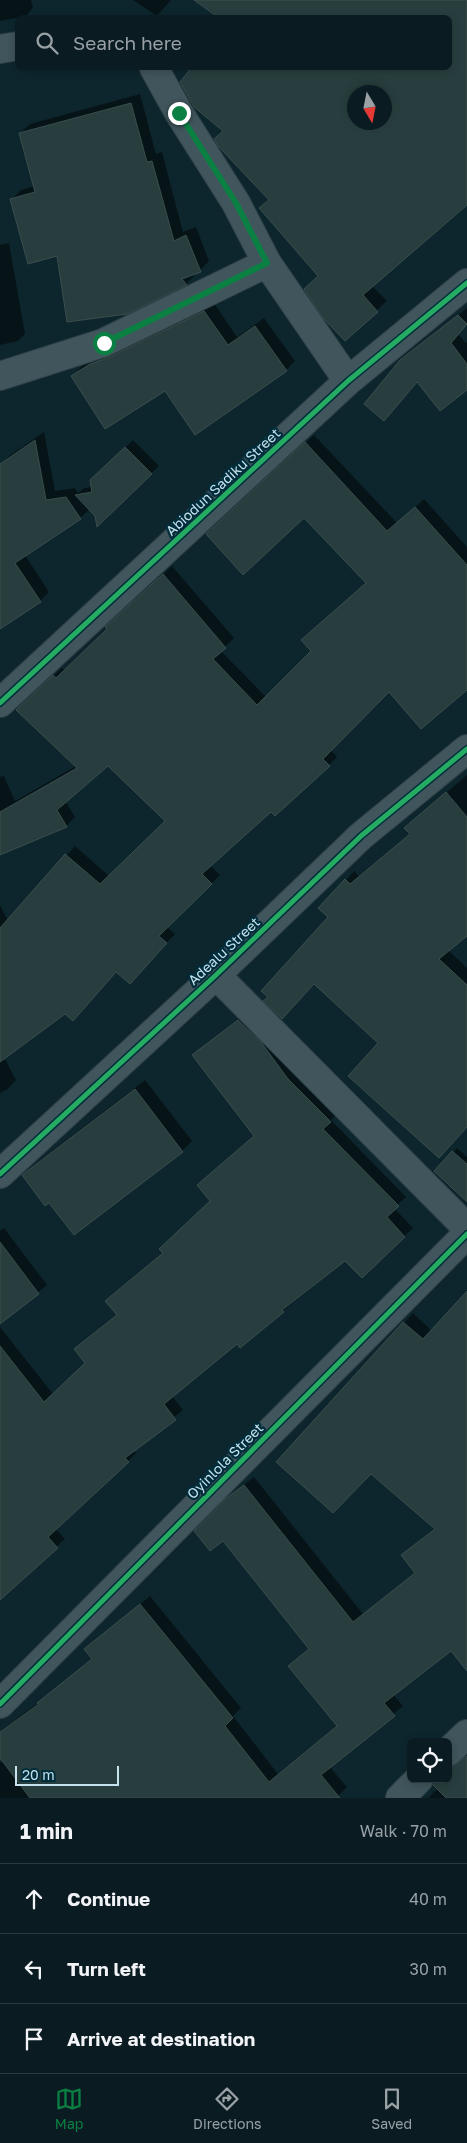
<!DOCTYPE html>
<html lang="en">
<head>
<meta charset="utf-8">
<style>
	body { margin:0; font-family:"Golos Text",sans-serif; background:#13252a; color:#f1f3f6 }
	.controls { position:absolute; right:15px; bottom:15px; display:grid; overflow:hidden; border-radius:8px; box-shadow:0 2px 8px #0003 }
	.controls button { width:45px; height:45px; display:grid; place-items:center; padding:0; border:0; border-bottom:1px solid #2a3a40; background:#0a1c22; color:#f1f3f6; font:25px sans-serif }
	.compass { position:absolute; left:347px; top:85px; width:45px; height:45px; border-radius:50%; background:#0a1c22; box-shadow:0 2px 8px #0003; rotate:170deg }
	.scale { position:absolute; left:15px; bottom:12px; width:104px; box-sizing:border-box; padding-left:5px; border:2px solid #c5e2ed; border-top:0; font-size:14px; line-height:18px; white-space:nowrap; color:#c5e2ed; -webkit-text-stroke:4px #002d3b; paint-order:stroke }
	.stop { position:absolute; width:15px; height:15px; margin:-11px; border:4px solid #0b8043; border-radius:50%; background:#fff }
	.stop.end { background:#0b8043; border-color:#fff; box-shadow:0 1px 5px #0008 }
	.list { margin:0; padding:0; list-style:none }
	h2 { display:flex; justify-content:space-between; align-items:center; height:65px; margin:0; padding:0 20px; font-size:21px }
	h2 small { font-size:16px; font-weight:400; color:#99a1a5 }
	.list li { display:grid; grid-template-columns:32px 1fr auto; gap:15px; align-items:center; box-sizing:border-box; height:70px; padding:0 20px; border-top:1px solid #2a3a40 }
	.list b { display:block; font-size:19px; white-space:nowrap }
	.list em { font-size:16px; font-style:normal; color:#99a1a5 }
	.icon { flex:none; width:28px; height:28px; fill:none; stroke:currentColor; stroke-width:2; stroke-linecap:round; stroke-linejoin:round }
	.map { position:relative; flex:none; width:467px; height:1798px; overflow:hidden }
	.search { position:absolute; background:#0a1c22; box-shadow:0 2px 8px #0003; left:15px; right:15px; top:15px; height:55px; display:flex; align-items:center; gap:12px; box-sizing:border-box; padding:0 18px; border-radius:8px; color:#99a1a5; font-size:19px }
	.sheet { height:275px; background:#0a1c22 }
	nav { display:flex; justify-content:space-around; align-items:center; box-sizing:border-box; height:70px; border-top:1px solid #2a3a40; background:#0a1c22; font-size:14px; color:#99a1a5 }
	nav a { display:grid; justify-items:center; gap:2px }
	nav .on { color:#0b8043 }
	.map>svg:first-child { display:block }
	.shadow { fill:#0007; fill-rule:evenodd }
	.building { fill:#283e3e; stroke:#3a4e4d; fill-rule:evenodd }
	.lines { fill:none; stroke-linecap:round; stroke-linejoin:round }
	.street-casing { stroke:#304248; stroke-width:30 }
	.street { stroke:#40555c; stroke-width:28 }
	.cycleway-casing { stroke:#002d3b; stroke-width:8 }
	.cycleway { stroke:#26ab63; stroke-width:5 }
	.route { stroke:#0b8043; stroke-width:6 }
	.labels { text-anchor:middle; stroke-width:4.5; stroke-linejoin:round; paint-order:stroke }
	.street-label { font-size:14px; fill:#c5e2ed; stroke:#002d3b }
</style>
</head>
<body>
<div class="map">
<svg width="467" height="1798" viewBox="0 0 467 1798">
	<rect width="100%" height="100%" fill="#0d262e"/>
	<path class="shadow" d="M0,0h31l2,8 -7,8 -26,5z
		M133,0h38l-14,16z
		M196,0h271v202l-95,84 15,15 -42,38 -25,-64 -59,-67 9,-9 -45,-68 -44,-49 12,-14h257v-50zM354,92h30v30h-30z
		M140,94l16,60 6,-2 21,80 13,-5 13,34 -9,9 -6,3 1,2 -9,9 -128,-30 -46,-55 9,-9 14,-4 -15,-53 10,-9z
		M9,243l16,91 -7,7 -18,4v-100z
		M214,303l23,34 27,-19 31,43 -9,9 -121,20 -92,-14 8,-9 19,-12z
		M467,308v15l-9,11 8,9 1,-1v46l-49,-7 -34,38 17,-58z
		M44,432l11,59 20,-3 3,5 6,-5 8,-1 -1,-6 42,-41 26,26 -61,59 -2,-10 -6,-6 -10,9 -55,37 24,37 -9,9 -40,26v-162l9,-9z
		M314,435l83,88 27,-24 43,48v142l-78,2 -58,59 6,7 -8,8 -58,45 -61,55 10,10 -53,52 8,7 -37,40 -22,-3 -112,86 12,23 -8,9 -8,4v-188l8,16 67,-75 34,30 57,-55 -58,-56 -43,36 10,16 -9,9 -66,28v-77l4,-1 11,25 61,-35 -50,-65 36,-33 3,2 44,-41 6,-10 57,-53 62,72 -13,13 45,46 46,-46 55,-68 -63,-67 -88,10z
		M467,775v160l-19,15 19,18v158l-153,-143 -45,14 61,-80 16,-37 8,-9 5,5 52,-43 4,-14z
		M247,1012l92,100 -8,8 75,77 -12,11 19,20 -51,49 -17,-18 -62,52 -46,31 -65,54 11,14 -49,40 2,3 -8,8 -73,67 10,11 -65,60v-272l53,67 33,-31 -10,-14 42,-35 -3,-21 49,-41 48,-51 43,-66 -61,-80z
		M145,1080l47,61 -10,10 -108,82 -25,-32 -26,-26 10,-9z
		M457,1148l10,9v21l-32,-7z
		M4,1228l43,57 -47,37v-91z
		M467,1293v376l-16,-20 -58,45 10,12 -73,61 17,20 -11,11h-336v-35l4,-2 -4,-6v-24l40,-29 53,-44 -7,-9 64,-53 91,112 -8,8 45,58 60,-49 -49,-59 21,-18 -87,-109 -27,-8 40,-40 18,-14 109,137 53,-42 -13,-17 32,-27 -64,-56 -94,-10 136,-149 19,18z
		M467,1756v42h-39l20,-19v-8l13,-12z"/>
	<path class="building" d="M194,0h273v205l-104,90 15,17 -33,29 -22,-23 -19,-29 14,-13 -59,-68 10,-8 -51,-54 -4,-7 9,-8 -29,-24 -14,-25 11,-14h259v-50h-231zM354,92h30v30h-30z
		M131,103l16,59 5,-1 22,80 12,-6 15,37 -19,7 5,6 -60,29 -60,8 -10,-66 -29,8 -18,-65 25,-7 -16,-59z
		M204,311l24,34 27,-19 32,45 -92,64 -30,-44 -60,38 -34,-53 19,-12 20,-7z
		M458,315l9,9 -16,19 16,21v26l-27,21 -23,-29 -33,39 -20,-17 36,-44z
		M35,440l11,60 20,-3 15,22 -66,44 26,39 -41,27v-165z
		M305,442l82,89 28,-24 52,58v125l-46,39 -32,-37 -66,67 7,7 -55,50 -4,-4 -69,62 10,10 -53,52 8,7 -37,41 -14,-12 -43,49 -8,-7 -65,48v-134l65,-74 35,30 65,-63 -57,-55 -51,44 10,17 -67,28v-43l77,-44 -61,-58 37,-35 3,3 51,-49 -2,-2 58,-53 63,74 -13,11 44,46 54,-54 -10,-11 65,-57 -62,-65 -61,57 -37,-41z
		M125,447l27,27 -55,53 -2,-11 -20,-21 17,-3 -2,-12z
		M446,792l21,25v119l-28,23 28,26v142l-28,31 -91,-82 30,-33 -64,-59 -32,35 -19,-18 5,-4 -7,-6 67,-74 -10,-9 27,-29 5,5 60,-50 -6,-6z
		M238,1020l23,22 27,37 43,43 -8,7 76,77 -12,11 18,20 -43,41 -17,-17 -63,49 2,2 -44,36 -3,-4 -73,60 12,16 -51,38 4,4 -81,75 10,11 -58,52v-254l44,56 41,-39 -11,-14 43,-34 -12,-14 58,-48 -4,-4 51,-48 -13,-16 57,-49 -62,-81z
		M135,1089l48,63 -109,83 -25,-32 -4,3 -23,-31z
		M452,1151l15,13v38l-33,-31z
		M0,1242l39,52 -39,30z
		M467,1291v380l-16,-20 -67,52 11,13 -74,59 19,23h-310l-30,-40v-26l39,-28 -2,-1 55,-44 -8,-10 56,-45 93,114 -8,8 44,56 68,-56 -49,-60 21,-17 -86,-108 -13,10 -16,-20 31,-32 19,-14 109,137 62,-49 -14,-18 34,-26 -64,-55 -38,39 -57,-51 127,-140 20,17z
		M467,1756v42h-21l-13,-13 6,-6h9v-9z"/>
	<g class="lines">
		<g class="street-casing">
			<path id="street" d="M0,49l18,-3
				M267,263l81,118
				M0,376l103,-33 164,-80 -31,-60 -57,-90 -25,-45
				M0,703l348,-322 119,-98
				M216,975l251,253
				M0,1174l216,-199 145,-139 106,-87
				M0,1704l467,-470
				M448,1752l19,-18
				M400,1798l19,-19"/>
		</g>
		<use href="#street" class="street"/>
		<g class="cycleway-casing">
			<path id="cycleway" d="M0,703l348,-322 119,-98
				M0,1174l216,-199 145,-139 106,-87
				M0,1704l467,-470"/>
		</g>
		<use href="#cycleway" class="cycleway"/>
	</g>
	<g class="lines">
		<path class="route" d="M104,343l163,-80 -31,-60 -57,-90"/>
	</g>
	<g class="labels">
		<g class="street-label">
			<text transform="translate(223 482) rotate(-43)" y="5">Abiodun Sadiku Street</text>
			<text transform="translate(224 951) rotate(-43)" y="5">Adealu Street</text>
			<text transform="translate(225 1461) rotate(-45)" y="5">Oyinlola Street</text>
		</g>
	</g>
</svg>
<div class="controls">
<button><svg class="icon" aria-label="locate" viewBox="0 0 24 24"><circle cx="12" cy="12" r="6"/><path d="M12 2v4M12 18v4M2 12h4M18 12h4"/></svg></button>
</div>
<svg class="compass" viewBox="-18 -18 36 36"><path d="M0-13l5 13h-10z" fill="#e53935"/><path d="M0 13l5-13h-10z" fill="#99a1a5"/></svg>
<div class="scale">20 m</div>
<div class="stop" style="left:104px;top:343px"></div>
<div class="stop end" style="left:179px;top:113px"></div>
<div class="search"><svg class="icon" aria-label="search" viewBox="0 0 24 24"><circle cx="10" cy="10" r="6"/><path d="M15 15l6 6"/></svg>Search here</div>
</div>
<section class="sheet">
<h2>1 min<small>Walk · 70 m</small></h2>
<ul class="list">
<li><svg class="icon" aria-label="ahead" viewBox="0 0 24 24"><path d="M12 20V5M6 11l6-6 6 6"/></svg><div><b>Continue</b></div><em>40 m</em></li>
<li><svg class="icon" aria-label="left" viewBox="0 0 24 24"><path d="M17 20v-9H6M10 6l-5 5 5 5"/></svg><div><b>Turn left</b></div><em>30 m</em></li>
<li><svg class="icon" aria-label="arrive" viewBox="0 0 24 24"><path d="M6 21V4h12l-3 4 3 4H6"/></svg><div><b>Arrive at destination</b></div></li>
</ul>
</section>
<nav>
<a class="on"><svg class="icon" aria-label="map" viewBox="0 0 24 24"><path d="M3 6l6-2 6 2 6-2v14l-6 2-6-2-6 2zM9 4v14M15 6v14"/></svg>Map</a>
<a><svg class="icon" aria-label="directions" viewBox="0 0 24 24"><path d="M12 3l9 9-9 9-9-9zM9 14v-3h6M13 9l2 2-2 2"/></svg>Directions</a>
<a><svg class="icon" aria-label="saved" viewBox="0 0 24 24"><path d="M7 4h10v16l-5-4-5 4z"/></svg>Saved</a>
</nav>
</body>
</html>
